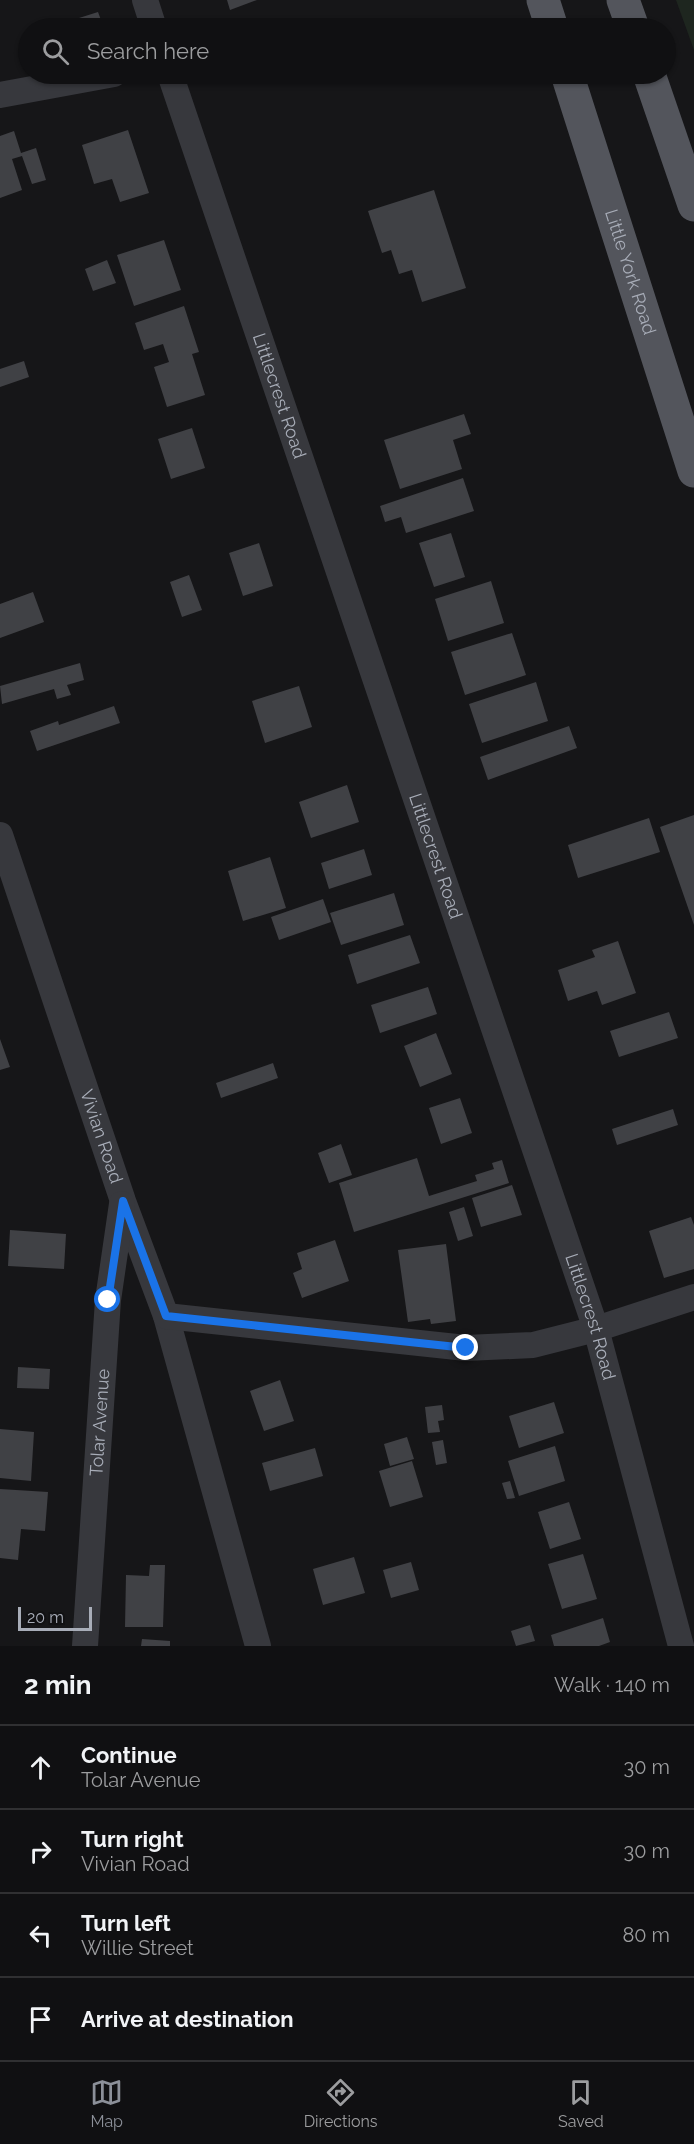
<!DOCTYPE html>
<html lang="en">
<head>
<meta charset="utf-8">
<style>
	body { margin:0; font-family:Raleway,sans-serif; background:#1e1e20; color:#f1f3f6 }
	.scale { position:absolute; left:18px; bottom:15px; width:74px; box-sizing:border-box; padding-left:6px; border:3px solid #a8adb8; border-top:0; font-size:16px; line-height:21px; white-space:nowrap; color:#a8adb8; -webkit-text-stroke:4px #111113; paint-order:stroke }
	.stop { position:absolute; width:18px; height:18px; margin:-14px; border:4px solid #1a73e8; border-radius:50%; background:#fff }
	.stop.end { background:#1a73e8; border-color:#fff; box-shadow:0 2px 6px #0008 }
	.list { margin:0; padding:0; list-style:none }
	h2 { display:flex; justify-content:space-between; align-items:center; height:78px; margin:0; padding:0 24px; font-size:26px }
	h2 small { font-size:20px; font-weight:400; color:#9c9d9f }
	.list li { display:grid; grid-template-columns:39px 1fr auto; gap:18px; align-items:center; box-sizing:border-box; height:84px; padding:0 24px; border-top:2px solid #303032 }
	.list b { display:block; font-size:22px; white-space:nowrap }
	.list p { margin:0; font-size:20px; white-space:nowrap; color:#9c9d9f }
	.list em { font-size:20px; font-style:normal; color:#9c9d9f }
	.icon { flex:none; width:33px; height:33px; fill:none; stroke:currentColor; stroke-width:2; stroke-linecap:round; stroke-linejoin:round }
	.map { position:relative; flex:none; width:694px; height:1646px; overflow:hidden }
	.search { position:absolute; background:#101012; box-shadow:0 2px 4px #0004; left:18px; right:18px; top:18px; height:66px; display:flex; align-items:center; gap:15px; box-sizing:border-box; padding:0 21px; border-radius:33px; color:#9c9d9f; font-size:22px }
	.sheet { height:414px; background:#101012 }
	nav { display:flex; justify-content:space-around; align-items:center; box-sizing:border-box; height:84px; border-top:2px solid #303032; background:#101012; font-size:16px; color:#9c9d9f }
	nav a { display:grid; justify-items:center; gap:3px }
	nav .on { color:#8c9099 }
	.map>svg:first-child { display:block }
	.green { fill:#1e261f }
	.building { fill:#404145 }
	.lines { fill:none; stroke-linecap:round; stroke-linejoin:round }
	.minor { stroke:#37383d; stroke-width:26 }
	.major { stroke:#53555c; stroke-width:33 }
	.route { stroke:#1a73e8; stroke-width:8 }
	.labels { text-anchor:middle; stroke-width:5; stroke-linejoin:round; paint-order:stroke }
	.street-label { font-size:18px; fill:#a8adb8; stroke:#111113 }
</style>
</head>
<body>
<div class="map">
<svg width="694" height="1646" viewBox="0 0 694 1646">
	<rect width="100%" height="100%" fill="#161618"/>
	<path class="green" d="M676,0h18v50z"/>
	<path class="building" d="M227,0h30l-27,10z
		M98,12l6,16h-22l-3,-10z
		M128,130l21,63 -29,9 -8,-23 -18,5 -12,-39z
		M14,131l7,22 15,-5 10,32 -14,4 -10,-28 -10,3 10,31 -22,8v-62z
		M434,190l32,98 -44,14 -10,-32 -13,4 -8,-24 -9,3 -14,-42z
		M164,240l17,50 -47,16 -17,-51z
		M107,260l9,23 -23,8 -8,-22z
		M184,306l15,46 -7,2 13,41 -38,12 -13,-40 15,-5 -6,-18 -19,6 -9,-27z
		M24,361l5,16 -29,10v-18z
		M464,414l7,20 -18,6 9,29 -62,20 -16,-49z
		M192,428l13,40 -34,11 -13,-40z
		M463,478l11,33 -68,22 -5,-16 -16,5 -5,-16z
		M451,533l14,44 -31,10 -15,-44z
		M259,543l14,43 -30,10 -14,-43z
		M189,575l13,35 -20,7 -12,-35z
		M491,581l13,42 -56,18 -13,-42z
		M33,592l11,30 -44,16v-34z
		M512,633l14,42 -61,20 -14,-43z
		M80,663l4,17 -17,5 4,10 -14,4 -3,-10 -52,15 -2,-18z
		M536,682l12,39 -66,22 -13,-39z
		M299,686l13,41 -47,16 -13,-42z
		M114,706l6,17 -83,28 -7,-20 28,-10 1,4z
		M569,726l8,22 -89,32 -8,-23z
		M347,785l12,37 -48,16 -12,-36z
		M694,815v110l-34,-98z
		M649,818l11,34 -82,26 -10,-33z
		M364,849l8,26 -43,14 -8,-26z
		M270,857l16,51 -43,13 -15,-50z
		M394,893l10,32 -63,20 -11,-32z
		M323,899l8,23 -52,18 -8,-23z
		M410,935l10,28 -63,21 -9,-29z
		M618,941l18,52 -34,12 -5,-14 -29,10 -10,-31 37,-13 -3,-7z
		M428,987l9,27 -57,19 -9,-28z
		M669,1012l9,26 -59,19 -9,-26z
		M436,1033l16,41 -32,13 -16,-41z
		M0,1039l10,28 -10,3z
		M273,1063l5,15 -57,20 -5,-15z
		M460,1098l12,35 -31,11 -12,-36z
		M673,1109l5,16 -61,20 -5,-16z
		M341,1144l11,31 -23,8 -11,-30z
		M417,1158l12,38 48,-15 -2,-6 19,-6 -2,-6 10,-3 7,23 -155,49 -15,-49z
		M512,1185l10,30 -41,12 -9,-29z
		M464,1207l9,29 -15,5 -9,-29z
		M691,1217l3,8v44l-30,9 -15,-47z
		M10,1230l56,4 -2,35 -56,-3z
		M335,1240l14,41 -47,17 -9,-25 9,-4 -5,-16z
		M446,1244l10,77 -25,3 -1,-5 -22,3 -10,-72z
		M18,1367l32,2 -1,20 -32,-1z
		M280,1380l14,41 -30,10 -14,-40z
		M554,1402l10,31 -45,15 -10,-32z
		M442,1405l2,15 -6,1 2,11 -12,1 -3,-26z
		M0,1429l34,3 -3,49 -31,-3z
		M407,1437l7,22 -24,7 -6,-22z
		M443,1440l4,23 -11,2 -4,-23z
		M555,1446l10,35 -46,15 -11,-35z
		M315,1448l8,28 -53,15 -8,-28z
		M412,1461l11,36 -33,10 -11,-36z
		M510,1481l5,17 -8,1 -5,-16z
		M0,1489l48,3 -3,39 -24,-2 -3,31 -18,-2z
		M569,1502l12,37 -31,10 -12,-37z
		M583,1554l14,45 -35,10 -14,-45z
		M354,1557l11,36 -42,12 -10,-36z
		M411,1562l8,28 -28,8 -8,-28z
		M150,1565h15l-2,62h-38l1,-52 23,1z
		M603,1618l7,24 -11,4h-45l-3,-11z
		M530,1625l5,16 -19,5 -5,-15z
		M142,1639l28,2v5h-29z"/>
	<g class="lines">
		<g class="minor">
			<path d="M145,0l9,28"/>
			<path id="s1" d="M170,74l426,1255 85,317"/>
			<path d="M0,95l114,-21"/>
			<path id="s2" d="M0,835l123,366 43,115 92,330"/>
			<path d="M166,1316l300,32 67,-3 63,-16 98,-32"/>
			<path id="s3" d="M85,1646l23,-346 14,-96"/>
		</g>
		<g class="major">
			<path d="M543,0l9,28"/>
			<path d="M623,0l10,28"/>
			<path id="s4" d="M567,74l127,397"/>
			<path d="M649,74l45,131"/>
		</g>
	</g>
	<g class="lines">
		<path class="route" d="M108,1300l15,-99 43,115 300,32"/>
	</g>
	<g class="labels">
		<g class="street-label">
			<text dy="6" stroke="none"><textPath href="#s4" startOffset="208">Little York Road</textPath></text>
			<text dy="6" stroke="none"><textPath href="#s1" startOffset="340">Littlecrest Road</textPath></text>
			<text dy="6" stroke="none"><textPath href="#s1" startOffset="826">Littlecrest Road</textPath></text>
			<text dy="6" stroke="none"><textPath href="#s2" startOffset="318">Vivian Road</textPath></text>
			<text dy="6" stroke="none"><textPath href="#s1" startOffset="1312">Littlecrest Road</textPath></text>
			<text dy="6" stroke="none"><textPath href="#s3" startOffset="224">Tolar Avenue</textPath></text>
		</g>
	</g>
</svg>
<div class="scale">20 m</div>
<div class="stop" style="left:108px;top:1300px"></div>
<div class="stop end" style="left:466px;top:1348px"></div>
<div class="search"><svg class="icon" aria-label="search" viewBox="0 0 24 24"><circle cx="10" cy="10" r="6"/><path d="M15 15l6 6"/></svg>Search here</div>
</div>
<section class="sheet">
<h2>2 min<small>Walk · 140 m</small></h2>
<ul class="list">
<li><svg class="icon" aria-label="ahead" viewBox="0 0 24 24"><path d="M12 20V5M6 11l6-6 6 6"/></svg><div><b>Continue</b><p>Tolar Avenue</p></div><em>30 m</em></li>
<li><svg class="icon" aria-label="right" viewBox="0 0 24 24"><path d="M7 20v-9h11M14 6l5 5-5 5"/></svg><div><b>Turn right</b><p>Vivian Road</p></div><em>30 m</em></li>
<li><svg class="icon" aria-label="left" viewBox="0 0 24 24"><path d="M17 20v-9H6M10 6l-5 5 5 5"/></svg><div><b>Turn left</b><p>Willie Street</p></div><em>80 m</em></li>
<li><svg class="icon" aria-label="arrive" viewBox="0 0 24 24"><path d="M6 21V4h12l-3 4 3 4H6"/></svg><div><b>Arrive at destination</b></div></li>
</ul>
</section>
<nav>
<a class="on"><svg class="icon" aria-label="map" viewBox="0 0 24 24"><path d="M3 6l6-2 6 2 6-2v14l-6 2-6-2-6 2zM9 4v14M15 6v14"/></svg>Map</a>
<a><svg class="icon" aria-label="directions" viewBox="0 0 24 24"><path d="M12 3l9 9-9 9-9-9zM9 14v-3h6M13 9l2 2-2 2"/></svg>Directions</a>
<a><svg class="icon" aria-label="saved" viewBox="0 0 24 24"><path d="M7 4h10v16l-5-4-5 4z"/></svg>Saved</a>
</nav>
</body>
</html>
